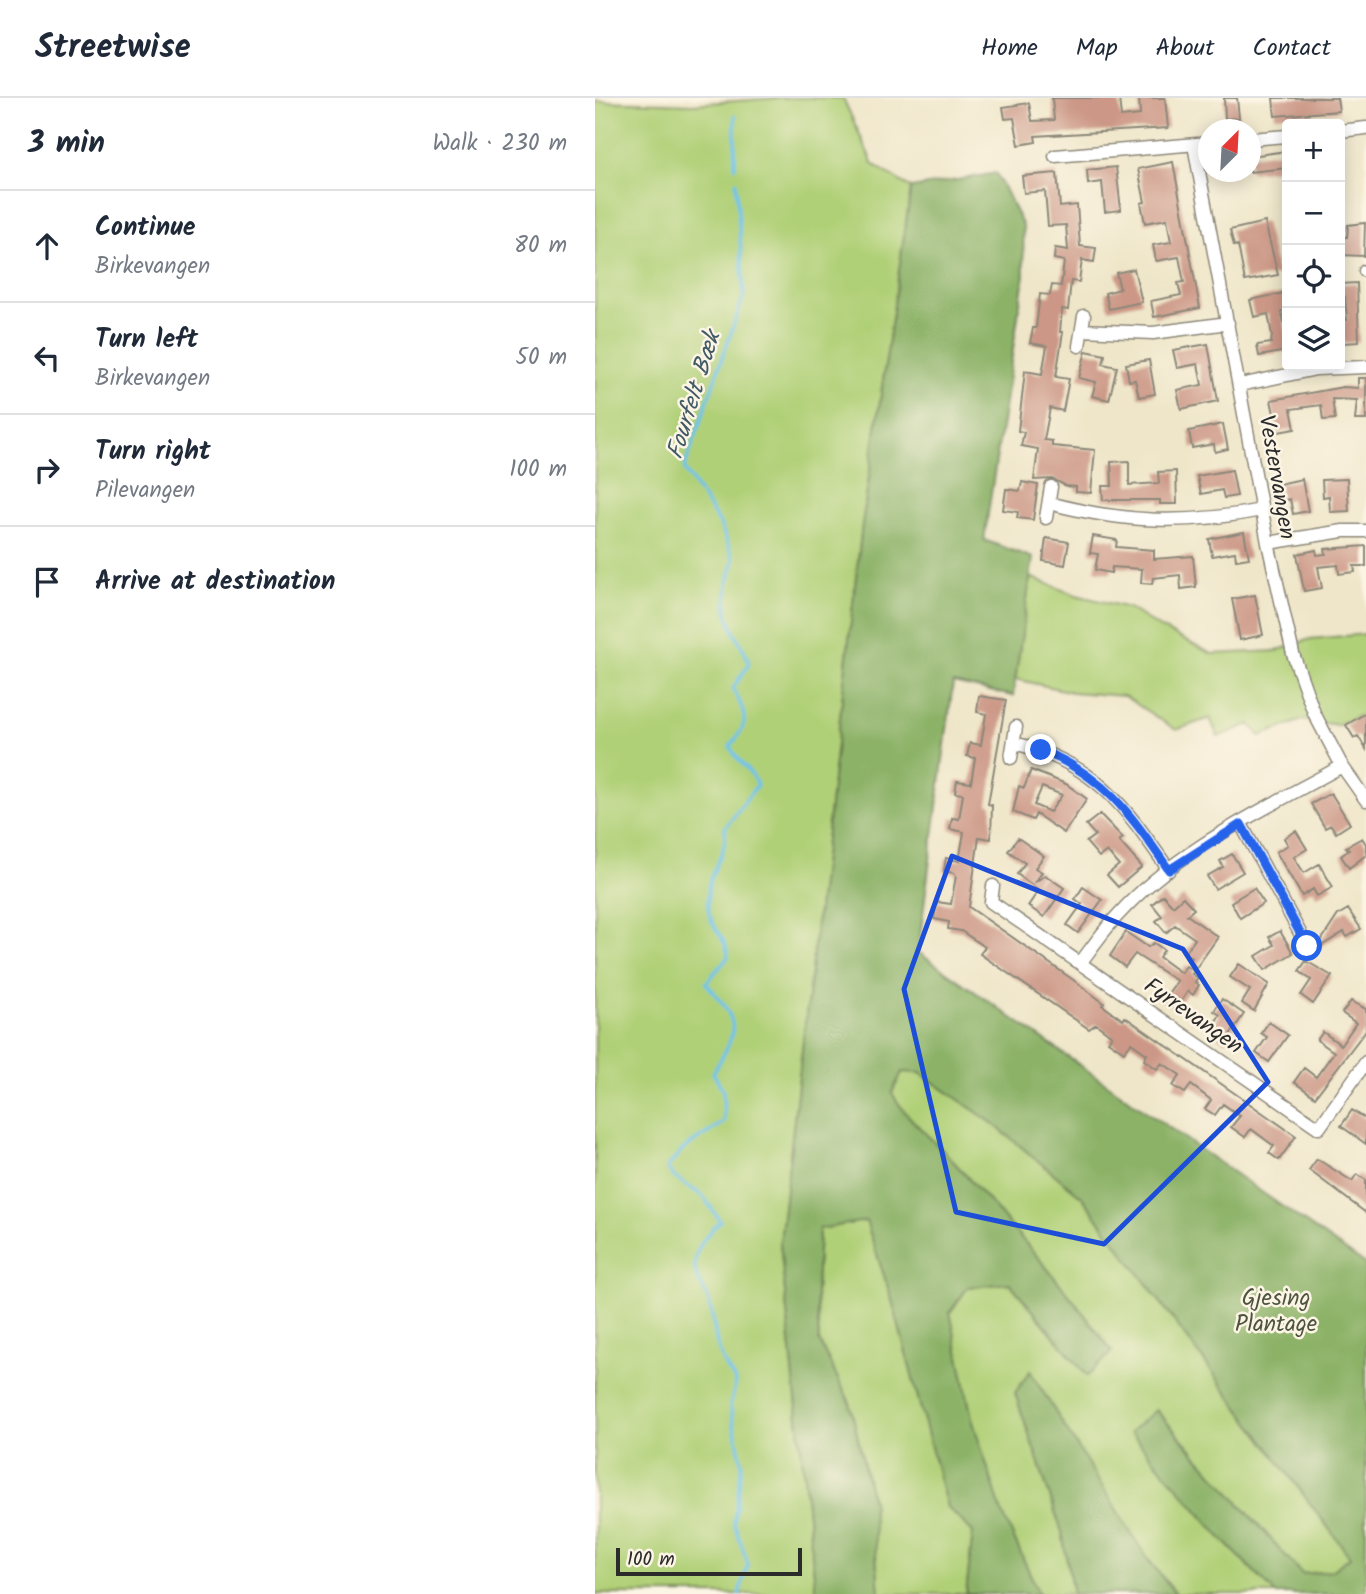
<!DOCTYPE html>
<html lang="en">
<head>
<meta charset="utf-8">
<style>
	body { margin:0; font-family:Kalam,sans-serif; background:#f2f2f3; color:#1f2937 }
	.controls { position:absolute; right:21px; top:21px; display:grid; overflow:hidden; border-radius:7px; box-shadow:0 4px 18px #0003 }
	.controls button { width:63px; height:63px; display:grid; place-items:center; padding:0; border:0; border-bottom:2px solid #e0e1e3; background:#fff; color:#1f2937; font:35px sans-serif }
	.compass { position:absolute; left:603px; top:21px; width:63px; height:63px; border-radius:50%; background:#fff; box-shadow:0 4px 18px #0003; rotate:24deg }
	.scale { position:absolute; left:21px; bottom:18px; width:186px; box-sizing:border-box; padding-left:7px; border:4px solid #2b2b2b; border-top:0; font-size:19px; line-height:24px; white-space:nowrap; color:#2b2b2b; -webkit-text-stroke:5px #fcf5e5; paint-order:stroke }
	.stop { position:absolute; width:21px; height:21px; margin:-16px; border:5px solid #2563eb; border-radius:50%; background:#fff }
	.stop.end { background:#2563eb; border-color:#fff; box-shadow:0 2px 7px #0008 }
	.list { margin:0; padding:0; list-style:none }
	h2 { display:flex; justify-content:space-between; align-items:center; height:91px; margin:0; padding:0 28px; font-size:30px }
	h2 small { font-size:23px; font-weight:400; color:#747a83 }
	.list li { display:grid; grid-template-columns:46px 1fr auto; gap:21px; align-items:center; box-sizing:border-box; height:112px; padding:0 28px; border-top:2px solid #e0e1e3 }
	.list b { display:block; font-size:26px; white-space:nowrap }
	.list p { margin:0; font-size:23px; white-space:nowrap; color:#747a83 }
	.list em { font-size:23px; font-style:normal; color:#747a83 }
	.icon { flex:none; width:38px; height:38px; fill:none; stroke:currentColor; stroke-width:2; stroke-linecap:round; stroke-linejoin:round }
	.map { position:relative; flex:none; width:771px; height:1496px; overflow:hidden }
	header { display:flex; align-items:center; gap:42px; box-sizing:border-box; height:98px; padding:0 35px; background:#fff; border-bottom:2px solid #e0e1e3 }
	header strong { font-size:33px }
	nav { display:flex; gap:38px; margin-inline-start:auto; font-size:24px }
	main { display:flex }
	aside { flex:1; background:#fff }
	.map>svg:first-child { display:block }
	.green { fill:#b0d077; stroke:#6e7e51; stroke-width:2 }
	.forest { fill:#8cb268; stroke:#5c6e4a; stroke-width:2 }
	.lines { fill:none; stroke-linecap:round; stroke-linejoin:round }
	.stream { stroke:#6ec3eb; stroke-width:3.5 }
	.building { fill:#cc9786; fill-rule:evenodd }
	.street-casing { stroke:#8d887a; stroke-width:15 }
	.street { stroke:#fff; stroke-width:12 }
	.route { stroke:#2563eb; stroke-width:9 }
	.marked { fill:none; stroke:#1d4ed8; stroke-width:5; stroke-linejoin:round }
	.labels { text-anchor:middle; stroke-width:5; stroke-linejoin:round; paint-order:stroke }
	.street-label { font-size:23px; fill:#2b2b2b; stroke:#fcf5e5 }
	.park-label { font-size:23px; fill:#4c543e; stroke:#fcf5e5 }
	.water-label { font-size:24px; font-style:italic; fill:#3f5965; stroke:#fcf5e5 }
</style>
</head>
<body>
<header>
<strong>Streetwise</strong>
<nav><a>Home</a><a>Map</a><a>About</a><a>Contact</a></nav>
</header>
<main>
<aside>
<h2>3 min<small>Walk · 230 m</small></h2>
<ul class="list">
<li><svg class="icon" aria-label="ahead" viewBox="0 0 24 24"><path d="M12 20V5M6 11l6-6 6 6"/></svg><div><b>Continue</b><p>Birkevangen</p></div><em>80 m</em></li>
<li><svg class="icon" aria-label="left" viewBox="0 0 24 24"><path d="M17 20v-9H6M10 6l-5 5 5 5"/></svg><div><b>Turn left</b><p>Birkevangen</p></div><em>50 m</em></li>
<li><svg class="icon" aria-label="right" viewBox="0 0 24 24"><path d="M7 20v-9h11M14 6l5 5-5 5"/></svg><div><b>Turn right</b><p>Pilevangen</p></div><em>100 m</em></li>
<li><svg class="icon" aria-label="arrive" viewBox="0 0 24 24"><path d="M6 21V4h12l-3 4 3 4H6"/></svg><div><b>Arrive at destination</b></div></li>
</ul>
</aside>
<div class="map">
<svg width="771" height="1496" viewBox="0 0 771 1496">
	<rect width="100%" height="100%" fill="#fcf5e5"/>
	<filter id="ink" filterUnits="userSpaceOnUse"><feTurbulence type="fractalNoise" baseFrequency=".0143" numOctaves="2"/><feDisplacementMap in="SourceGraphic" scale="14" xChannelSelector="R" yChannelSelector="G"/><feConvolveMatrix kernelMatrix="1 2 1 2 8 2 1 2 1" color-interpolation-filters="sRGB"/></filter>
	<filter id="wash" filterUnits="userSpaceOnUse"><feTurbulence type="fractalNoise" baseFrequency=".00686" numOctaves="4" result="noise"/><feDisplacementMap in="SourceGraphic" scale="28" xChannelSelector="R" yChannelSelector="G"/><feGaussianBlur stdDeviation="1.57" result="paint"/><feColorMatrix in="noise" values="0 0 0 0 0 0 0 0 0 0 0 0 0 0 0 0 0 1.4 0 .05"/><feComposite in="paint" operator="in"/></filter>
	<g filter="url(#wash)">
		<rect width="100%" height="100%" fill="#efe6c9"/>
		<path class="green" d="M184,0h64l30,66 38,24 -49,337 -82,718 36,351h-221v-1493l98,3z
			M435,479l46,18 53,13 31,20 52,26 64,-3 34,-12 56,-5v79l-28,12 -36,-5 -42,16 -10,-12 -32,13 -8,-19 -34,12 -52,-34 -52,-4 -57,-13z
			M307,974l18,1 71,49 91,75 268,360 -19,14 -29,3 -146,-164 -25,22 93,109 52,53h-100l-161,-201 47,139 11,62h-34l-38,-84 -29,-91 -22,-106 18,-26 42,-4 77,93 25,-25c-48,-67 -104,-128 -159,-190 -21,-23 -45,-41 -62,-68z
			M271,1122l26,80 55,207 26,25 -7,62h-87l-7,-93 -22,-98 -31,-62 -3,-49 3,-63z"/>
		<path class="forest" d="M401,75l27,53 1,51 -40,263 49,18 -20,138 -60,-13 -35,269 448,313v329h-90l-52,-53 -94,-109 26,-22 146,164 29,-3 19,-14 -268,-360 -91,-75 -71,-49 -18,-1 -10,21c15,27 40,45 61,68 55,62 111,123 159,191l-25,24 -77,-93 -42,4 -18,25 22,107 29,91 38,84h-73l7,-62 -26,-25 -55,-207 -26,-79 -47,8 -3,63 3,49 31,62 22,98 7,93h-63l-36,-351 82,-718 49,-337z
			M435,1273l118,189 28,34h-103l-11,-62 -47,-139z"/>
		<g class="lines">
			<path class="stream" d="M140,69v-51
				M141,84l8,113 -60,174 36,55 14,36c-6,16 -11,46 -4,62 5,15 15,26 19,42l-16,24c13,28 18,34 -3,58 7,17 22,23 27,39l-32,43c3,32 -21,41 -17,79 1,20 19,30 20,50l-22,26c35,40 33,46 7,90l10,17 1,32 -42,28 -15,18 7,9 29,19 17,25c-11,11 -24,25 -25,41 -2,17 10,25 14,40 9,36 3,46 27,80l-6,24 12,58 -8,59 14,41 -9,30"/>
		</g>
		<g id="blocks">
			<path class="building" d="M457,0h67l2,19 19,-2 -1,-17h26l3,30 -133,8 1,6 -17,3 -5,-27 -9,1 -2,-12 26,-4 3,18 22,-1z
				M629,0h13l2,20 -14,1z
				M678,0h64l2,13 -64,5z
				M692,53v17l-37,4v-16z
				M578,64l27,146 -46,9 -3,-16 30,-6 -3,-12 6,-1 -5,-25 -23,4 -3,-16 18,-3 -4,-23 -22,4 -4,-20 4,-1 -7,-33z
				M521,69l5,43 -16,2 -3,-30 -14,2 -1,-14z
				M462,75l3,34 17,-2 3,41 16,2 -2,14 -12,-2 -3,22 -8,-1 -3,29 -6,-1 -2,23h3l-7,45 13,2 -6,32 -13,-3 -6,32 8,1v5l43,4 -4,43 -15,-1v-5l-10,-1 -13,-7 -19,1 4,-31 -17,-3 3,-14 -6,-1 7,-60 17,3 5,-28 -17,-3 3,-15h3l4,-34 10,1 2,-10 9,1 3,-25 -10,-2 1,-11 13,2 -2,-25 -18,1 -3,-35 -21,2 -2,-17z
				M670,124l13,53 -33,6 -7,-36 -4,1 -4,-16z
				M770,125l-1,33 -24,-1v-18h7l1,-12z
				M539,171l8,33 -33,7 -4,-16 15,-4 -4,-16z
				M762,185l2,59 -16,1v-6h-3v-17h7l-2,-23 -5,1v-14z
				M689,195l3,17 -6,1 6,22v18l-28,5 -2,-11 14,-2 1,-8 -4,-21 -14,3 -4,-17z
				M613,246l10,57 -37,8 -4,-19 25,-5 -4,-21 -21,4 -4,-18z
				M491,253l19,4 -2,9 14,3 -8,33 -17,-4 4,-14 -17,-4z
				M554,262l6,34 -16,3 -4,-17 -6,1 -3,-17z
				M763,280h8v42h-11l2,-20 -25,-1 3,20 -12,1 -2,-15 -30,4 4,20 -17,3 -7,-32 72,-13 15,1z
				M628,326l5,25 -13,3 -1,-8 -22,4 -3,-17z
				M534,363v24l30,-2 -1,-11 18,-1 1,33h-17v-4h-57l-1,-14h10l-1,-24z
				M637,372l5,26 -13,2 -2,-8 -21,4 -4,-18z
				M707,381l6,32 -15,3 -3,-15 -8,2 -3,-17z
				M752,381l2,32 -19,1 -1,-16 -6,1 -1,-17z
				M427,384l16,3 -5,35 -16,-2 1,-6 -15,-2 3,-21 14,2z
				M649,434l5,26 -13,2 -1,-8 -23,4 -3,-17z
				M498,438l24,4 -1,7 38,3v9l39,-3 3,31 -15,2 -1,-14 -27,3 -1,6 -11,-1 1,-14 -30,-2 -1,6 -16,-3 3,-16 -8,-1z
				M451,440l23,4 -4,23 -22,-4z
				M771,448v20h-12l1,6 -16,2 -1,-9 -20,2 4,21 -18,3 -7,-37 19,-4 1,5 9,-1 -1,-5z
				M660,497l8,40 -23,5 -8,-41z
				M384,598l27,4 -18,104 4,1 -1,34 -12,-2 -10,70 103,72 32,24 -2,2 21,15 2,-3 171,119 -17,24 -10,-7 5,-7 -23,-17 -6,8 -14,-10 9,-11 -17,-12 -8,11 -10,-6 6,-9 -20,-15 -6,8 -12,-7 7,-11 -18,-12 -5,6 -13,-9 3,-6 -16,-11 -7,9 -16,-11 4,-5 -16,-12 -7,5 -109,-75 5,-7 -24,-16 -13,-2 1,-7 -15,-3 3,-17 14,2 5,-28 -2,-3 -10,-2 2,-13 13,3 5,-29 -14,-3 2,-11 7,1 4,-25 -8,-1 2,-12 14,2 4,-25 -8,-2 3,-13 11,2 5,-31 -9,-2z
				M771,615v36l-8,-13 -4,2 -8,-13z
				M436,672l35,14 21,15 -23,34 -28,-19 -3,6 -20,-8 6,-26 5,2zM447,689l20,8 -12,17 -16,-7z
				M736,695l19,31 -14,9 -5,-8 -6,3 -14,-24z
				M505,716l23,24 -4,3 23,26 -24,20 -11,-12 12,-10 -12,-14 -8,6 -13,-15 9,-7 -9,-10z
				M701,733l11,18 -13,8 10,16 15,-9 14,23 -16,9 -4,-7 -11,7 -26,-44 12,-7 -4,-7z
				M423,740l26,18 -9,12 7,4 -8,11 11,-8 19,13 -20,29 -16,-11 11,-16 -22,-16 8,-11 -17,-12z
				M767,740l4,6v11l-17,13 -8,-12 8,-6 -3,-3z
				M637,756l11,18 -28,17 -8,-13 16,-9 -3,-6z
				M488,789l19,13 -24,33 -11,-8 15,-21 -7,-5z
				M659,790l10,15 -24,15 -9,-16z
				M568,797l10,11 10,-9 11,12 -7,6 31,22 -22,31 -6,-8 2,-2 -7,-5 10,-14 -20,-14 -9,8 -10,-12 6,-5 -10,-12z
				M753,811l13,20 -14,8 -3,-5 -29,18 23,-35z
				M685,833l13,22 -28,17 -9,-14 18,-11 -5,-8z
				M531,834l22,15 6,-4 10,7 -5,7 22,16 5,-7 8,5 -2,3 6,4 -3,4 4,3 -6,10 -5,-4 -12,18 -13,-9 14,-19 -42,-27 -10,13 -15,-11z
				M711,863l26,15 -19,28 -12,-9 10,-15 -12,-9z
				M644,866l30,20 -15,27 -12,-8 8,-13 -20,-13z
				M627,901l22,15 -19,28 -16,-11 11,-16 -6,-4z
				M756,903l15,8v21l-51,67 -21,-15 10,-14 12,9 18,-25 -17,-12 6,-8 18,13 15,-22 -14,-10z
				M674,924l19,13 -19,27 -13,-9 11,-16 -6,-4z
				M757,1012l14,9v25l-25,-18z
				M722,1061l35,22 5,-7 9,6v33l-57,-43z"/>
		</g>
	</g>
	<g filter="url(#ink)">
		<use href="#blocks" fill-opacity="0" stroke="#8d887a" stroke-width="2"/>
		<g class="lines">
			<g class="street-casing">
				<path id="street" d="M745,33l26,-3
					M656,41l36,-3
					M599,47l74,398 25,111 21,59 28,53 24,34
					M460,58l154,-13
					M770,173h1
					M487,232l71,3 75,-10
					M484,248l5,-30
					M645,287l76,-16 50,-2
					M454,405c75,20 136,22 213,7
					M451,420l5,-31
					M673,445l75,-12h23
					M419,645c81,20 110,62 155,127
					M416,660l5,-31
					M646,726l66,122
					M398,788l-2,16 328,226 47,-66
					M486,864c12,-16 23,-32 37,-47 59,-66 147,-106 224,-149"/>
			</g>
			<use href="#street" class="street"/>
		</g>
	</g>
	<g class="lines" filter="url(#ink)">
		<path class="route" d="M446,652c65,27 90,65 128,120l72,-46 66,122"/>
	</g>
	<path class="marked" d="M357,758l231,93 85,133 -164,162 -148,-32 -52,-223z"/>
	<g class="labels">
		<g class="street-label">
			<text transform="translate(683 379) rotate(80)" y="8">Vestervangen</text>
			<text transform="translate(599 917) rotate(35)" y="8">Fyrrevangen</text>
		</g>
		<g class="park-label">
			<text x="681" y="1207">Gjesing<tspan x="681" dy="26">Plantage</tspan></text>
		</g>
		<g class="water-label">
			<text transform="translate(98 297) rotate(-73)" y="8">Fourfelt Bæk</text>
		</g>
	</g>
</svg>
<div class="controls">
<button>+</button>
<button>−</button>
<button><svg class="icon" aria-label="locate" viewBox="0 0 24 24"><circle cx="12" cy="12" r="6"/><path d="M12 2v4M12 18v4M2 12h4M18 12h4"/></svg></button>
<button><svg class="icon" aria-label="layers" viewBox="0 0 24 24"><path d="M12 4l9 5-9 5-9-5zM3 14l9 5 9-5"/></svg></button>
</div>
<svg class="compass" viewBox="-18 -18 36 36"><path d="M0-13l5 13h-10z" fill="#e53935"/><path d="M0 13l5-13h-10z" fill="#747a83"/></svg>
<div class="scale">100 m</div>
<div class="stop" style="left:712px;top:848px"></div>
<div class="stop end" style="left:446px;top:652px"></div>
</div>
</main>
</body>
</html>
